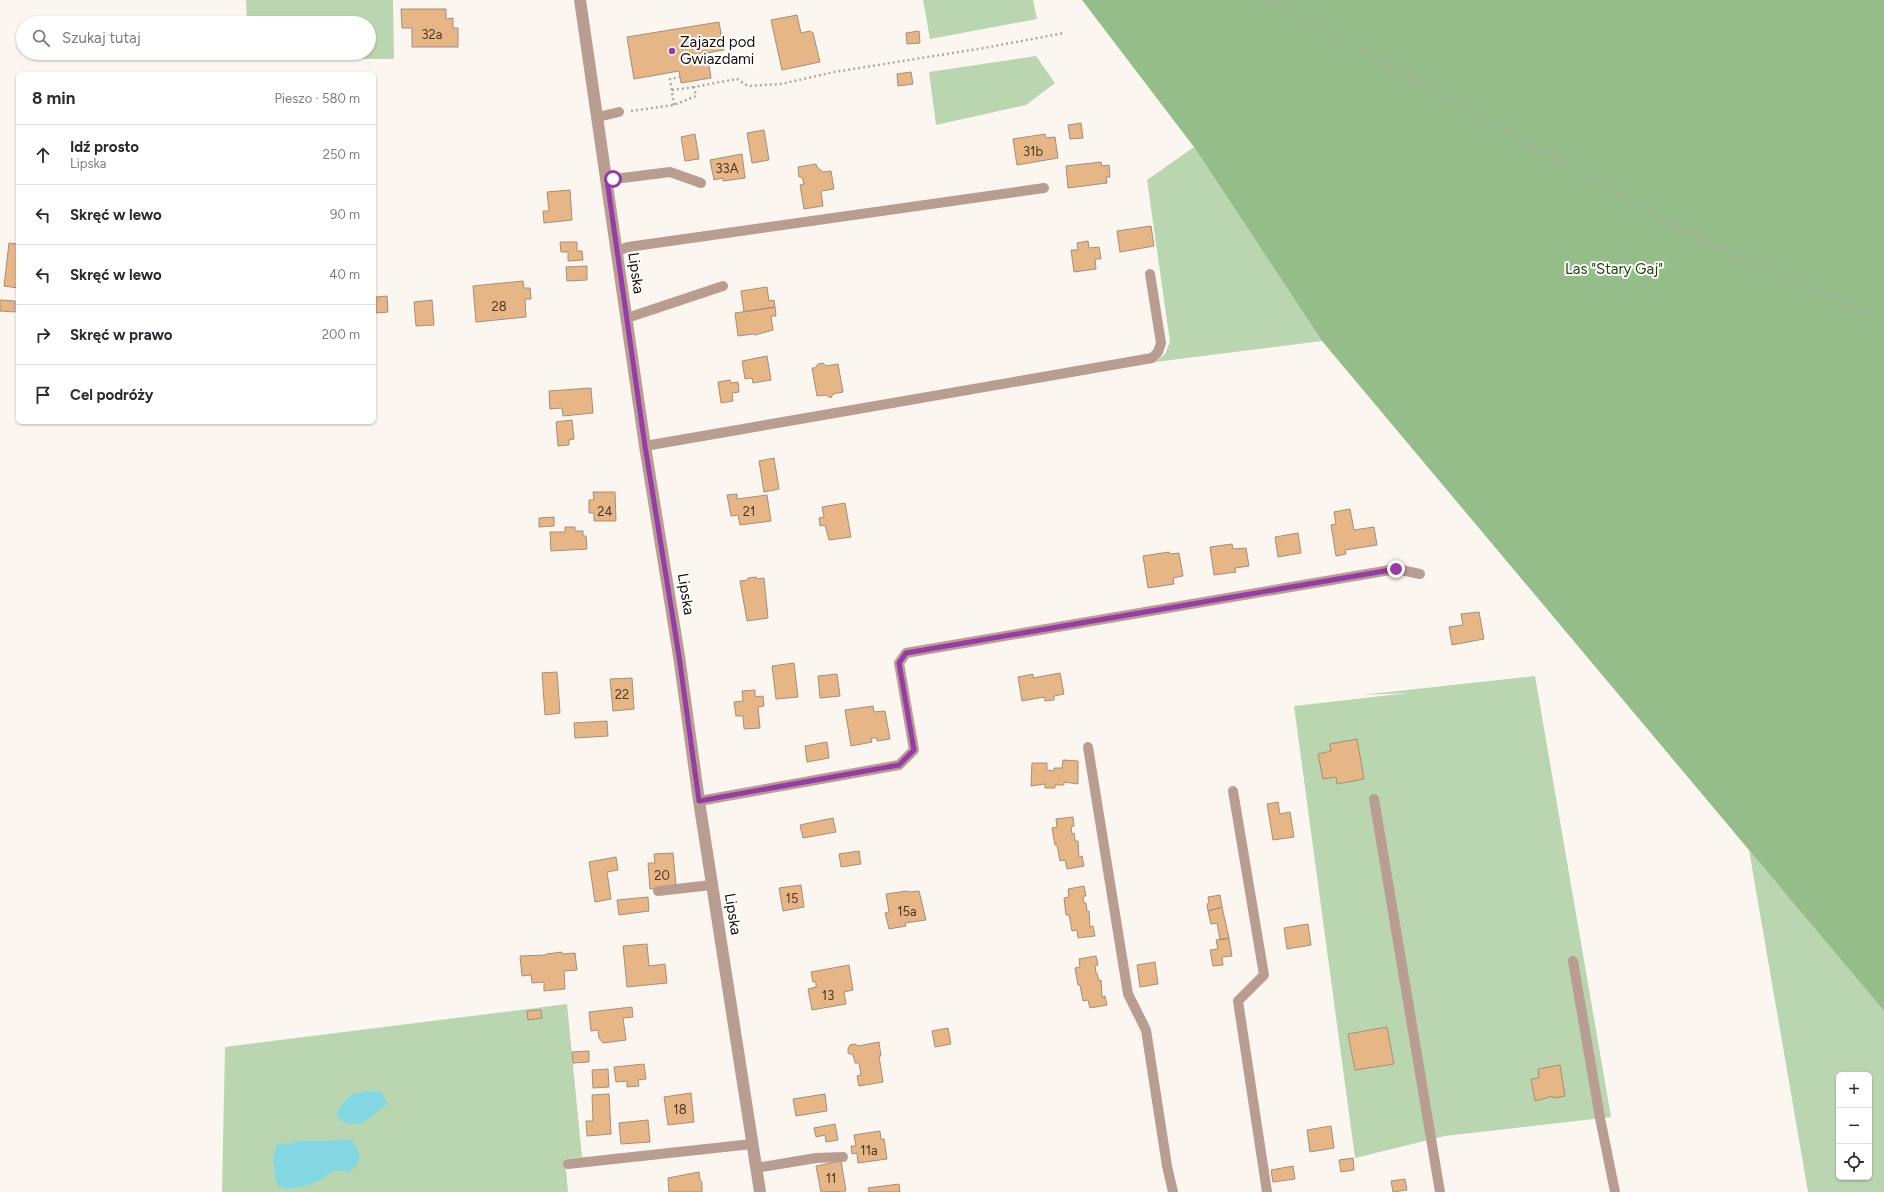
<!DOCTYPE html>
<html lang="pl">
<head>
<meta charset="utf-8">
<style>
	body { margin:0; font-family:Figtree,sans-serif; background:#f2f2f3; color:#2b2b33 }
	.controls { position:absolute; right:12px; bottom:12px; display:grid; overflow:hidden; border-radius:6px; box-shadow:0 1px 3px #0004 }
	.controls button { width:36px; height:36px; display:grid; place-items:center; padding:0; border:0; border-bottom:1px solid #e1e1e2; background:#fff; color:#2b2b33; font:20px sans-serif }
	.stop { position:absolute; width:12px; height:12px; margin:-9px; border:3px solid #963ca7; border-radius:50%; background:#fff }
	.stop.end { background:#963ca7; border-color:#fff; box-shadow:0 1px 4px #0008 }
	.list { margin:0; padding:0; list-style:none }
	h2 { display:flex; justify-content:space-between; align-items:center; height:52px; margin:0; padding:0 16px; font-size:17px }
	h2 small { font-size:13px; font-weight:400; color:#7c7c81 }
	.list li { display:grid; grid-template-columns:26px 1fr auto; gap:12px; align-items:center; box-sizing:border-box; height:60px; padding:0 16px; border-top:1px solid #e1e1e2 }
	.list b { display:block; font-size:15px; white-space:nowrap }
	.list p { margin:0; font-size:13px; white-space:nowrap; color:#7c7c81 }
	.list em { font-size:13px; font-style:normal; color:#7c7c81 }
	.icon { flex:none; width:22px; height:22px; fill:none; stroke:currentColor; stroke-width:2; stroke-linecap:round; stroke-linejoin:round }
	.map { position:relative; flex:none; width:1884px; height:1192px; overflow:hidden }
	.search { position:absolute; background:#fff; box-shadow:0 1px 3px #0004; left:16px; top:16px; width:360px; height:44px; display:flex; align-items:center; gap:10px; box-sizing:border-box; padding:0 14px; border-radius:22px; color:#7c7c81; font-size:15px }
	.panel { position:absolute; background:#fff; box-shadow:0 1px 3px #0004; left:16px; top:72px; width:360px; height:352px; border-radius:6px }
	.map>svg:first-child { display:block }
	.green { fill:#b9d6b1; fill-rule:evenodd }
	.forest { fill:#95bd8a }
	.water { fill:#82d7e2 }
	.building { fill:#e7b687; stroke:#a68e77 }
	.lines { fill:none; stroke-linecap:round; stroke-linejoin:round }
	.path { stroke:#b0a9a3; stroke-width:2.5; stroke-dasharray:2 3; stroke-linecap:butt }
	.lane { stroke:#b99d90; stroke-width:10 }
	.street { stroke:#b99d90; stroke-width:12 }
	.route { stroke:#963ca7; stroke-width:5 }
	.poi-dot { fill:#963ca7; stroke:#fff; stroke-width:1.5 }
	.labels { text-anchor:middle; stroke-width:4; stroke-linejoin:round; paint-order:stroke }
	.number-label { font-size:13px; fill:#4a3826 }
	.poi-label { font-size:15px; fill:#160e06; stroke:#fff; text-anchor:start }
	.park-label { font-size:15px; fill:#194c01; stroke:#fff }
	.street-label { font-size:15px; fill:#160e06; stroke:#fff }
</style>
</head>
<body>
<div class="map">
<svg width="1884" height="1192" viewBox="0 0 1884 1192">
	<rect width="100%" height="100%" fill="#fcf6f1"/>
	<path class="green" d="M246,0h147l1,59 -147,-1v-5h122v-30h-122z
		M923,0h110l4,19 -107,20z
		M1036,56l19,27 -29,22 -90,20 -7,-53z
		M1194,147l128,194 -167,21 10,-8 5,-12 -23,-162z
		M1535,676l76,441 -166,19 -90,22 -61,-452 114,-13 -47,2z
		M1749,850l135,161v181h-76zM1839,1075h30v102h-30z
		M567,1004l15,153 -17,2 3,33h-346l3,-145z"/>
	<path class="forest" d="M1082,0h802v1011l-562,-670 -128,-194z"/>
	<path class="water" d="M374,1091l8,1 6,12c-20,13 -26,29 -51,14 0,-7 2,-9 6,-14 8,-12 18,-12 31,-13z
		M351,1139c10,13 13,22 -1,33 -6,-1 -12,-3 -18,0 -4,1 -7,5 -10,7 -13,7 -31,12 -45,7l-4,-25 3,-15 5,-3 7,1 12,-3h27z"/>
	<path class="building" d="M401,9h45v10l7,-1v10h5v19h-46v-19h-10z
		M797,15l4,18 9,-2 3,2 7,29 -38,8 -11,-50z
		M719,22l5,28 -17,3 4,25 -30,5 -2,-12 -45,8 -7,-42z
		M919,31l1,12 -13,1 -1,-11z
		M911,72l2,12 -15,2 -1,-12z
		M1081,123l2,15 -13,1 -2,-14z
		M764,130l5,30 -17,3 -5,-30z
		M695,134l4,25 -14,2 -4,-24z
		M1045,134l1,4 9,-1 3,21 -41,7 -4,-26z
		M742,154l3,24 -22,3v-3l-9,2 -4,-20z
		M1101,162l1,4 7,-1 1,12h-4l1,6 -39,5 -2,-22z
		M816,164l1,3 6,5 8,-1 3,18 -13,2 2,15 -19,3 -4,-24 4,-1 -2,-7h-3l-1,-10z
		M570,190l2,30 -28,3 -1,-12h6l-2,-19z
		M1151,226l3,20 -34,6 -3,-21z
		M1088,241l1,7 10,-1 2,12h-6l1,10 -22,3 -3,-22h7l-1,-7z
		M560,242h17v9h5l1,9 -15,1v-9h-7z
		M9,243l9,1v44l-14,-2z
		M587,266v14l-20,1 -1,-14z
		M523,281l1,7h6l1,11h-6l1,18 -50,5 -3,-36z
		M767,287l2,14 5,-1 1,7 -31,5 -3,-21z
		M387,296l1,16 -12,1v-16z
		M0,300l15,1v11l-15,-1z
		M432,300l2,25 -18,1 -2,-24z
		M775,307l1,9h-5l2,14 -18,5 -2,-1 -15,2 -3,-23z
		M767,356l4,24 -18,3 -1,-5 -7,1 -3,-18z
		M823,363l3,3 12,-2 5,28 -10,2 -2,4 -5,-3 -9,1 -5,-28h3l3,-4z
		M730,380l1,3 7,-1 1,10 -7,1 1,8 -12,2 -3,-21z
		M591,388l2,25 -30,3 -1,-8 -12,1 -1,-18z
		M572,420l2,19 -5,1v5l-11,1 -2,-24z
		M774,458l5,31 -15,3 -5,-31z
		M593,492h22l1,29h-22v-8h-5v-13h5z
		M737,494v5l30,-4 4,26 -31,4 -2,-10 -7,1 -4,-21z
		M845,503l6,34 -22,3 -4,-15 -5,1 -1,-8 5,-1 -2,-10z
		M1350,509l4,21 20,-3 3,18 -32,5 1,4 -10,2 -5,-31 5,-1 -2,-12z
		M554,517v9l-15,1v-9z
		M565,527h10v4h8v5h3l1,13 -36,2 -1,-19h15z
		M1298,533l3,20 -23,4 -3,-20z
		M1232,544l1,5 13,-1 3,18 -14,2 1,4 -22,3 -4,-28z
		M1169,552l1,2 9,-1 4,23 -10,2 1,6 -26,4 -5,-32z
		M756,577l1,2 7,-1 4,40 -21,3 -7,-40 8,-1v-2z
		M1479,612l5,27 -32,6 -3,-18 14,-2 -2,-11z
		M794,663l4,34 -22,2 -4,-33z
		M557,672l3,41 -15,2 -3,-42z
		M1060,673l4,21 -10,2v4l-9,1 -1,-4 -22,4 -4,-24 15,-3v4z
		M837,674l3,22 -20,2 -2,-22z
		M632,678l2,31 -21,2 -3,-32z
		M755,690v7l8,-1 1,10 -6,1 2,21 -16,1 -1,-13h-7l-2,-14 9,-1 -1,-10z
		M873,706l1,6 11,-1 5,28 -13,2v-3h-6l1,4 -21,4 -6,-36z
		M607,721l1,15 -33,2 -1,-15z
		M1357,739l7,40 -27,5 -1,-7 -13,2 -5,-25 13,-3 -1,-7z
		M827,742l2,16 -22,4 -2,-16z
		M1063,760l15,1v23l-14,-2v3h-9v3h-10v-4l-14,2 1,-23h15v7l7,1v-3h8z
		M1278,802l2,12 10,-2 4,25 -21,3 -6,-36z
		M1073,817l1,9 -3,1 1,7 2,-1 1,8h3l1,16 3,-1 2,10 -17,3 -2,-9 -5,1 -3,-16h-2l-3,-17 5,-1 -1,-8z
		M833,818l3,14 -33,6 -3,-13z
		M859,851l2,13 -20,3 -2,-13z
		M673,853l3,33 -26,3 -2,-26h7l-1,-9z
		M616,857l2,13 -11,2 4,27 -16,3 -6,-40z
		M801,885l3,22 -21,4 -4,-23z
		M1084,886l2,10h-3l1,7h2l1,8h2l1,16 3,-1 2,10 -17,2 -1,-8 -5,1 -3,-16h-3l-2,-17 5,-1 -1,-8z
		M907,891l2,1 10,-1 7,29 -21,3 1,3 -17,3 -4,-16 4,-1 -3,-18z
		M1220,895l2,12 -14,4 -1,-7 2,-1 -1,-6z
		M648,897l1,14 -30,4 -2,-15z
		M1222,907l7,31 -9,2 -3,-17 -6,1 -3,-13z
		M1308,924l3,21 -24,4 -3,-21z
		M1229,938l3,18 -10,1 1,8 -10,1 -3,-16 8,-1 -2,-9z
		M647,944l2,22 16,-2 2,19 -40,4 -4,-41z
		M562,952v2l13,-1 2,17 -13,1 1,18 -21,2v-9l-12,1 -1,-8 -9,1 -2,-20 26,-1v-1z
		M1096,956l2,9 -3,1 1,7h1l2,8 2,-1 1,17 3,-1 2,9 -17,3 -2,-8 -5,1 -3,-16h-2l-3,-17 5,-1 -1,-8z
		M1155,962l3,22 -18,3 -3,-22z
		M849,965l4,25 -9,2 2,12 -34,6 -4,-21 8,-2v-5h-3l-2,-10z
		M632,1007l1,10 -10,1 3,22 -23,3 -4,-5 -1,-8 -7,1 -2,-19z
		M541,1010l1,8 -14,2 -1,-9z
		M1387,1027l7,37 -39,6 -7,-36z
		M948,1028l3,16 -16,3 -3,-16z
		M879,1042l2,14h-2l4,26 -24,4 -2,-10 4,-1 -2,-12h-4l-2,-8 -5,-2v-4l2,-4 5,-1 3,2z
		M589,1051v11l-16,1 -1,-11z
		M644,1064l2,15 -8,1 1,6 -12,1v-6l-11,1 -2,-15z
		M1560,1065l5,31 -12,2v-2l-18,5 -4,-22 8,-1 -1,-9z
		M608,1069l1,18 -16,1 -1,-18z
		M691,1093l3,29 -26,3 -4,-28z
		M609,1094l2,40 -24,2 -1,-15h7l-1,-26z
		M825,1094l2,17 -31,5 -3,-17z
		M648,1120l2,22 -29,2 -2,-21z
		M835,1124l3,16 -12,2 -1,-7 -9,2 -2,-9z
		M1331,1126l3,22 -24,4 -3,-22z
		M880,1131l1,8h3l3,20 -29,4 -1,-10 -5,1 -1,-8h5l-2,-11z
		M1353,1158l1,12 -13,2 -2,-12z
		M841,1161l5,30 -25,1 -5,-26z
		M1293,1166l2,13 -22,3 -2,-12z
		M699,1172l1,8 2,2v10h-33l-1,-14z
		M1405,1179l2,11 -14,2 -2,-11z
		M899,1184l1,8h-31l-1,-4z"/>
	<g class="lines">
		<path class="path" d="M1272,0l428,239 164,72 20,12
			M672,90l22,-3
			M674,105l-4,-26 10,-2
			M631,111l43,-6 22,-9 -2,-9 43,-8 11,7 33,-2 53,-12 150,-24 80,-15"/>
		<path class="lane" d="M598,117l21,-5
			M607,180l63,-8 31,11
			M617,251l11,-4 416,-59
			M627,318l96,-32
			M645,446l507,-88 6,-6 3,-9 -11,-69
			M1088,747l40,247 18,36 21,136 6,26
			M1233,791l31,184 -26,26 29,191
			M1374,799l66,393
			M699,801l200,-36 15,-15 -15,-87 7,-10 490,-84 24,5
			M658,891l54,-6
			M1573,961l27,157 15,74
			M568,1164l184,-20
			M756,1168l60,-10 27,-1"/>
		<path class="street" d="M580,0l65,446 34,210 20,145 61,391"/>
	</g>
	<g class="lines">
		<path class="route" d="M613,179l-6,1 38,266 34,210 20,145 200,-36 15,-15 -15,-87 7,-10 490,-84"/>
	</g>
	<circle class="poi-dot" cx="672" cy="51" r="4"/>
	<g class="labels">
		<g class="number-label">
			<text x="432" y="39">32a</text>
			<text x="1033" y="156">31b</text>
			<text x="727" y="173">33A</text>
			<text x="499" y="311">28</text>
			<text x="605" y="516">24</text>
			<text x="749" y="516">21</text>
			<text x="622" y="699">22</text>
			<text x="662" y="880">20</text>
			<text x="792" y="903">15</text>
			<text x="907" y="916">15a</text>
			<text x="828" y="1000">13</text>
			<text x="680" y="1114">18</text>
			<text x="869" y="1155">11a</text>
			<text x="831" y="1183">11</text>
		</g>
		<g class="poi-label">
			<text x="680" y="47">Zajazd pod<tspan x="680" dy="17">Gwiazdami</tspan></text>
		</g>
		<g class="park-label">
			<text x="1614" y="274">Las "Stary Gaj"</text>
		</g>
		<g class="street-label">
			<text transform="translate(636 273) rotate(82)" y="5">Lipska</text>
			<text transform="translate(686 594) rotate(81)" y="5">Lipska</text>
			<text transform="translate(733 914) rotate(81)" y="5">Lipska</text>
		</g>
	</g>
</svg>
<div class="controls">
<button>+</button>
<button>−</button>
<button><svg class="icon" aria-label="locate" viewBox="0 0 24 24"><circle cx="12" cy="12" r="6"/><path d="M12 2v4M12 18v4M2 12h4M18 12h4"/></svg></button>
</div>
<div class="stop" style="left:613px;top:179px"></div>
<div class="stop end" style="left:1396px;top:569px"></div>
<div class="search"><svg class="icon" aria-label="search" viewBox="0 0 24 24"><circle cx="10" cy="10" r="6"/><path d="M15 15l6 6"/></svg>Szukaj tutaj</div>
<section class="panel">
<h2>8 min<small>Pieszo · 580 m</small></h2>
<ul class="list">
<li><svg class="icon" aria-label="ahead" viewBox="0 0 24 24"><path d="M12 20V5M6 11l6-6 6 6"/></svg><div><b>Idź prosto</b><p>Lipska</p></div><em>250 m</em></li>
<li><svg class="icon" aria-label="left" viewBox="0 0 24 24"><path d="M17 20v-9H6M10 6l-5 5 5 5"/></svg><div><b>Skręć w lewo</b></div><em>90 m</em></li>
<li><svg class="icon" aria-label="left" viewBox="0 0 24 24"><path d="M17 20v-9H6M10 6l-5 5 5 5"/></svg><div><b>Skręć w lewo</b></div><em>40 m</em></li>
<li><svg class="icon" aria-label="right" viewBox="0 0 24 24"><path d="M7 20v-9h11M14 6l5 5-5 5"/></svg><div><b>Skręć w prawo</b></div><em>200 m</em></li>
<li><svg class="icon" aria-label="arrive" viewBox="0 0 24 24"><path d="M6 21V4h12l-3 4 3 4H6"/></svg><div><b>Cel podróży</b></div></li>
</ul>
</section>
</div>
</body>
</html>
